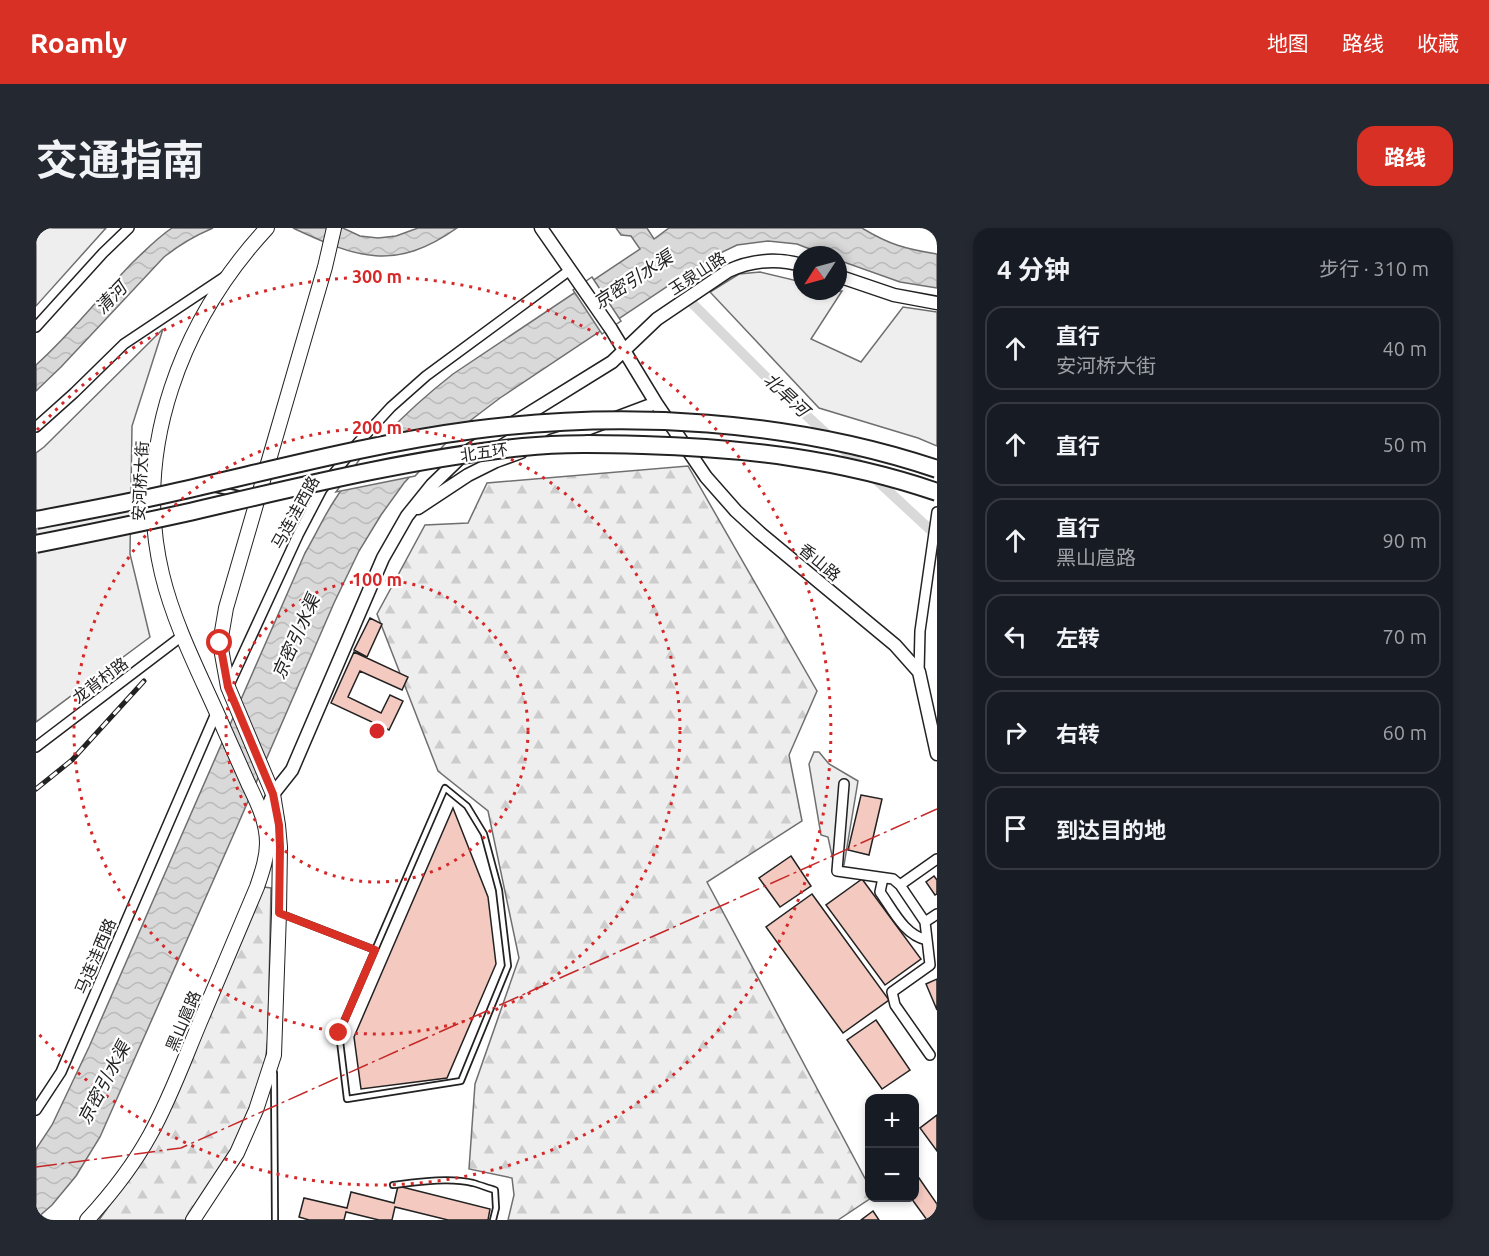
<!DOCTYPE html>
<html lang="zh">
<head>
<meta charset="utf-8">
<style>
	body { margin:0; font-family:Ubuntu,"Noto Sans SC",sans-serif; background:#242831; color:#f1f3f6 }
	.controls { position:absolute; right:18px; bottom:18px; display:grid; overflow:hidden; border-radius:12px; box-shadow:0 3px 9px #0003 }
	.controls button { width:54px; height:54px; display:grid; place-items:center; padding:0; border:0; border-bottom:2px solid #363941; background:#171b24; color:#f1f3f6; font:30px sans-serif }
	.compass { position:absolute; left:757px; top:18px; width:54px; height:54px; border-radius:50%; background:#171b24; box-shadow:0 3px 9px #0003; rotate:234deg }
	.stop { position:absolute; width:18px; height:18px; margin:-14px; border:4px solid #d93025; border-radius:50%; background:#fff }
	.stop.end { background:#d93025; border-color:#fff; box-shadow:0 2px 6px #0008 }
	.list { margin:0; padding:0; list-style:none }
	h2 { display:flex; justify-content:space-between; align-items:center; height:78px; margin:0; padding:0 24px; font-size:26px }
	h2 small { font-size:20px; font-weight:400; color:#9ea1a6 }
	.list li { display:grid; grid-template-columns:39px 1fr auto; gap:18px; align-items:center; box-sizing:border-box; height:84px; margin:0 12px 12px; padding:0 12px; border:2px solid #363941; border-radius:18px }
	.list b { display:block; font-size:22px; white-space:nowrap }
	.list p { margin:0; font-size:20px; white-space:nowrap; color:#9ea1a6 }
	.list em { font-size:20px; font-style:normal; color:#9ea1a6 }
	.icon { flex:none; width:33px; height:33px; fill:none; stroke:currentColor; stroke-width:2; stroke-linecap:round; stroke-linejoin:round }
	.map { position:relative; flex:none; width:901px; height:992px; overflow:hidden; border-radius:18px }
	header { display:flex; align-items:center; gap:36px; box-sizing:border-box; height:84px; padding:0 30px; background:#d93025; color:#fff }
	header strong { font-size:28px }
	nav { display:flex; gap:33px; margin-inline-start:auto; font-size:21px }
	.intro { display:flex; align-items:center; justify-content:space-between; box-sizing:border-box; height:144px; padding:0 36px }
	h1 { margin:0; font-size:42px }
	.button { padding:15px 27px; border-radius:18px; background:#d93025; color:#fff; font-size:21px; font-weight:700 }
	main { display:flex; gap:36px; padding:0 36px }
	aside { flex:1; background:#171b24; border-radius:18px; box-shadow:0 3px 9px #0003 }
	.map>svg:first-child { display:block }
	.forest { fill:url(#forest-firs); stroke:#6f6f6f; stroke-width:1.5 }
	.park { fill:#eee; stroke:#6f6f6f; stroke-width:1.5 }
	.parking { fill:#ededed; stroke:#6f6f6f; stroke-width:1.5 }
	.water { fill:url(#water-waves); stroke:#6f6f6f; stroke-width:1.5 }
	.pier { fill:#fff; stroke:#6f6f6f; stroke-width:1.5 }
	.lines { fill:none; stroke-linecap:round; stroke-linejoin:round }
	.canal { stroke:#d9d9d9; stroke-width:10 }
	.building { fill:#f3c9c0; stroke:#222; stroke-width:1.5 }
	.service-casing { stroke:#222; stroke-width:8 }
	.minor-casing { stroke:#222; stroke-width:12 }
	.tertiary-casing { stroke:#222; stroke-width:15 }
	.secondary-casing { stroke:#222; stroke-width:16 }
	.service { stroke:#fff; stroke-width:4.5 }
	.minor { stroke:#fff; stroke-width:9 }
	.tertiary { stroke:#fff; stroke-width:12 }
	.secondary { stroke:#fff; stroke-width:14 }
	.rail-casing { stroke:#222; stroke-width:5 }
	.rail { stroke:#fff; stroke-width:3; stroke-dasharray:9; stroke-linecap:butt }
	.motorway-bridge-casing { stroke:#222; stroke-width:20; stroke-linecap:butt }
	.motorway-bridge { stroke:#fff; stroke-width:16 }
	.power { stroke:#c62828; stroke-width:1.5; stroke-dasharray:21 4.5 3 4.5; stroke-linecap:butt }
	.route { stroke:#d93025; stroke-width:8 }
	.ring { fill:none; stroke:#d62828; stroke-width:3; stroke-dasharray:3 6 }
	.labels { text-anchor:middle; stroke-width:4.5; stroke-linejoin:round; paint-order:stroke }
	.street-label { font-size:16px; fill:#222; stroke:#fff }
	.water-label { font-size:18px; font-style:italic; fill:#222; stroke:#fff }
	.centre { fill:#d62828; stroke:#fff; stroke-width:3 }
	.ring-label { font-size:18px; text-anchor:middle; font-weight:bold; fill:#d62828; stroke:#fff; stroke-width:4.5; stroke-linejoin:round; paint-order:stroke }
</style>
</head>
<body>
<header>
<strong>Roamly</strong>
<nav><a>地图</a><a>路线</a><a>收藏</a></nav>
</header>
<div class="intro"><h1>交通指南</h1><a class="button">路线</a></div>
<main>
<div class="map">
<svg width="901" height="992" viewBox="0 0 901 992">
	<defs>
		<pattern id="forest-firs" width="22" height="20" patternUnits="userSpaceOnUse" patternTransform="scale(1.5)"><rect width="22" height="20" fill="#eee"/><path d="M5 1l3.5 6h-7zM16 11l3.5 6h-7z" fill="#ccc"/></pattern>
		<pattern id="water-waves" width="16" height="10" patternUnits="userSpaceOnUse" patternTransform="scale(1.5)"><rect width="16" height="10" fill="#d9d9d9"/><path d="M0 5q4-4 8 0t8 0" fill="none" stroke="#bababa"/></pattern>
	</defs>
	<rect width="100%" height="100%" fill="#fff"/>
	<path class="forest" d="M652,238l129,225 -28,64 13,66 -95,61 162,304 1,12h1l-33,22h-330l6,-25 -2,-17 -43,-9 6,-85 44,-126 -31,-147 -50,-40 -61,-157 48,-89 43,-2 19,-40z
		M228,659l7,1 -3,150 -3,25 -8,26 -25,62 -45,69h-88l22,-31z"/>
	<path class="park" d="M0,0h70l-70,78z
		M724,44l42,10v9h40l-31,48 50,23 42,-55 34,5v134l-19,-8 -99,-30 -109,-116 29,-18z
		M127,101l-31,97 -2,128 20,83 -114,85v-269l8,-6z"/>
	<path class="parking" d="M778,524h5l10,12 29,17 -14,84h-10l-6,-28 -7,-2 -12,-71z"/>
	<path class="water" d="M136,0h41c-19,8 -34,17 -49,29l-103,110 -25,24v-26c35,-31 64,-69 97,-103 13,-12 24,-24 39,-34z
		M257,0h50l17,8 18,2 18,-2 22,-8h39c-62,44 -100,30 -164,0z
		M580,0h31l7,11 15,-11h193c28,17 44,21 75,26v34l-37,-6 -62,-22v-5h-13l-28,-11 -29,-3 -31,4 -27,13 -210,140 -58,44 -38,41 -23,32 -22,36 -25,52 -98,226 -136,308 -24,39 -24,29 -16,14v-70l16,-24 37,-78 216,-494c10,-17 18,-35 29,-52 31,-50 73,-91 119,-127l187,-125 -9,-13 -10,-1z"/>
	<path class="pier" d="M556,49l29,44 -19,13 -29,-44z
		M432,198l-24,19 -29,31 -79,16 29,-40z"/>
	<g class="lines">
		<path class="canal" d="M626,45l117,117 158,146"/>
	</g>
	<path class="building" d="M334,390l12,6 -15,33 -13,-7z
		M318,424l54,25 -6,13 -42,-19 -12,26 33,16 9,-18 13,6 -14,29 -58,-27z
		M825,567l21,4 -13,56 -21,-5z
		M417,580l35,89 8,67 -49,114 -86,11 -7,-52z
		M755,628l20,30 -31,21 -21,-29z
		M898,648l3,4v14l-2,1 -9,-13z
		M826,651l59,80 -36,26 -59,-80z
		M776,666l77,106 -46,33 -77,-106z
		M901,751v31l-11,-26z
		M840,792l34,50 -28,19 -35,-49z
		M901,887v36l-17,-23z
		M883,950l18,26v16h-10l-16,-22h3v-17z
		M362,958l92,23 -2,11h-40l-53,-13 -3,13h-13l-33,-8 -2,8h-35l-10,-3 5,-19 43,10 4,-16 43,11z
		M837,983l6,9h-18z"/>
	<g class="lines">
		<g class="service-casing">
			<path id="service" d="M179,261l24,5
				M409,560l22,18 17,28 15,56 9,76 -47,115 -114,18 -8,-66z
				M246,686l93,36
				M238,845l1,147
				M357,957c24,-3 56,-8 80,-2 7,2 15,5 22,7l1,18 -3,12"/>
		</g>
		<g class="minor-casing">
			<path id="minor" d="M0,99l67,-74 26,-25
				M0,199l38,-34 50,-49 102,-68
				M883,444l1,-41 17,-119
				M192,459l70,-152 24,-46 34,-44 35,-38 35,-31 144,-106
				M0,519l146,-111
				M808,556l-7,87 56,8 7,6
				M901,631l-37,26 25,37 12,-8
				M847,650l-3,14c13,18 24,43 47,48
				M889,694l5,43 -38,27 3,13 35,50
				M0,882l25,-38 156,-361"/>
		</g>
		<g class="tertiary-casing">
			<path id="tertiary" d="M505,0l70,101 45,74 50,74 30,34 24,22 135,112 24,27 18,82
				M802,48l56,19 43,8
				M515,213l28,-9 77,-29
				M382,280l50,-33 28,-14 25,-9
				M228,589l9,-23 19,-24 91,-212 24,-42 25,-31 33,-32 147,-91 45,-43 71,-48c24,-11 49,-13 74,-6"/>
		</g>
		<g class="secondary-casing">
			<path id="secondary" d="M51,992c24,-26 46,-54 63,-85 20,-36 34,-75 50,-113 19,-45 38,-90 57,-135 5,-15 10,-29 10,-44 0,-22 -10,-41 -19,-60 -8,-18 -16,-36 -24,-54 -22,-51 -49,-101 -62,-155 -30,-126 20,-254 105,-346
				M157,992l44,-67 19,-43 18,-55 5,-142 1,-66 -2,-22 -5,-31 -45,-107 -8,-44 6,-35 99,-341 9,-39"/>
		</g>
		<use href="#service" class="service"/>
		<use href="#minor" class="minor"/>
		<use href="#tertiary" class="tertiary"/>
		<use href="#secondary" class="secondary"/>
		<g class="rail-casing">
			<path id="rail" d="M0,561l36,-29 72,-79"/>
		</g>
		<use href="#rail" class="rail"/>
		<g class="motorway-bridge-casing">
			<path id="motorway-bridge" d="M0,292c48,-9 97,-18 144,-29 97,-22 194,-48 293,-61 153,-20 318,-10 464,39
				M0,316c50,-10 99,-20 149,-31 112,-26 224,-54 338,-66 40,-4 80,-3 120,-2 101,3 198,14 294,47"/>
		</g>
		<use href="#motorway-bridge" class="motorway-bridge"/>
		<path class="power" d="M0,939l145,-19 756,-339"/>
	</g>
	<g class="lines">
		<path class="route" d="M184,415l8,44 45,107 6,31 1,22 -1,66 96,37 -36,83"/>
	</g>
	<g class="ring">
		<circle cx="341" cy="503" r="151"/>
		<circle cx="341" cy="503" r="303"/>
		<path d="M1 202A454 454 0 1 1 1 804"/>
	</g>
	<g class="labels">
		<g class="street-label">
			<text transform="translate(661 45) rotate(-33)" y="6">玉泉山路</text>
			<text transform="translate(448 224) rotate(-8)" y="6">北五环</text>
			<text transform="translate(104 253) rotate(-87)" y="6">安河桥大街</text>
			<text transform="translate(259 284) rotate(-61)" y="6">马连洼西路</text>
			<text transform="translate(784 334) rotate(40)" y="6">香山路</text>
			<text transform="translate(64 452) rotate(-37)" y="6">龙背村路</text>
			<text transform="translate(59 728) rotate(-67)" y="6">马连洼西路</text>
			<text transform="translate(147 793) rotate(-67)" y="6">黑山扈路</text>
		</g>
		<g class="water-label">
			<text transform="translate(597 52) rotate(-33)" y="6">京密引水渠</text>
			<text transform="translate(75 70) rotate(-46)" y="6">清河</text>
			<text transform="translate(750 167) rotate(43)" y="6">北旱河</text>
			<text transform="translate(260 409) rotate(-66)" y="6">京密引水渠</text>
			<text transform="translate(68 855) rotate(-62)" y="6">京密引水渠</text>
		</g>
	</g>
	<circle cx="341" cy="503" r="9" class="centre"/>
	<g class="ring-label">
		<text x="341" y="55">300 m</text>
		<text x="341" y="206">200 m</text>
		<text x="341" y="358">100 m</text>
	</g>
</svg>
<div class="controls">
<button>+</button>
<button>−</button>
</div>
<svg class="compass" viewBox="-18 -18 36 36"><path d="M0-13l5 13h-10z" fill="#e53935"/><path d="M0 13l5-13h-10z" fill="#9ea1a6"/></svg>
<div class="stop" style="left:184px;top:415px"></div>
<div class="stop end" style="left:303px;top:805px"></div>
</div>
<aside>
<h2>4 分钟<small>步行 · 310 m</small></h2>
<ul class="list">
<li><svg class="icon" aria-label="ahead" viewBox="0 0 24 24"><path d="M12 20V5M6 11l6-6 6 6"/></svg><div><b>直行</b><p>安河桥大街</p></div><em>40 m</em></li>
<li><svg class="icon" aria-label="ahead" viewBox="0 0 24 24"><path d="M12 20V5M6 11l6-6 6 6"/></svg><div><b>直行</b></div><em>50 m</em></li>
<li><svg class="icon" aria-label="ahead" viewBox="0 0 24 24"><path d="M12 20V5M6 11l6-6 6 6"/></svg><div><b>直行</b><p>黑山扈路</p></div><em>90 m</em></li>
<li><svg class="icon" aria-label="left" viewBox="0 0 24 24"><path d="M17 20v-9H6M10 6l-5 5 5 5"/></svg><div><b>左转</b></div><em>70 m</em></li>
<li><svg class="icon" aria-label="right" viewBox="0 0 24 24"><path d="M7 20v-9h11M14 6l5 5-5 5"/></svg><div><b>右转</b></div><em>60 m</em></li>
<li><svg class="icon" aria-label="arrive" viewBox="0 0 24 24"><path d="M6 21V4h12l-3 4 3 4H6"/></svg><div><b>到达目的地</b></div></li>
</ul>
</aside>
</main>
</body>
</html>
